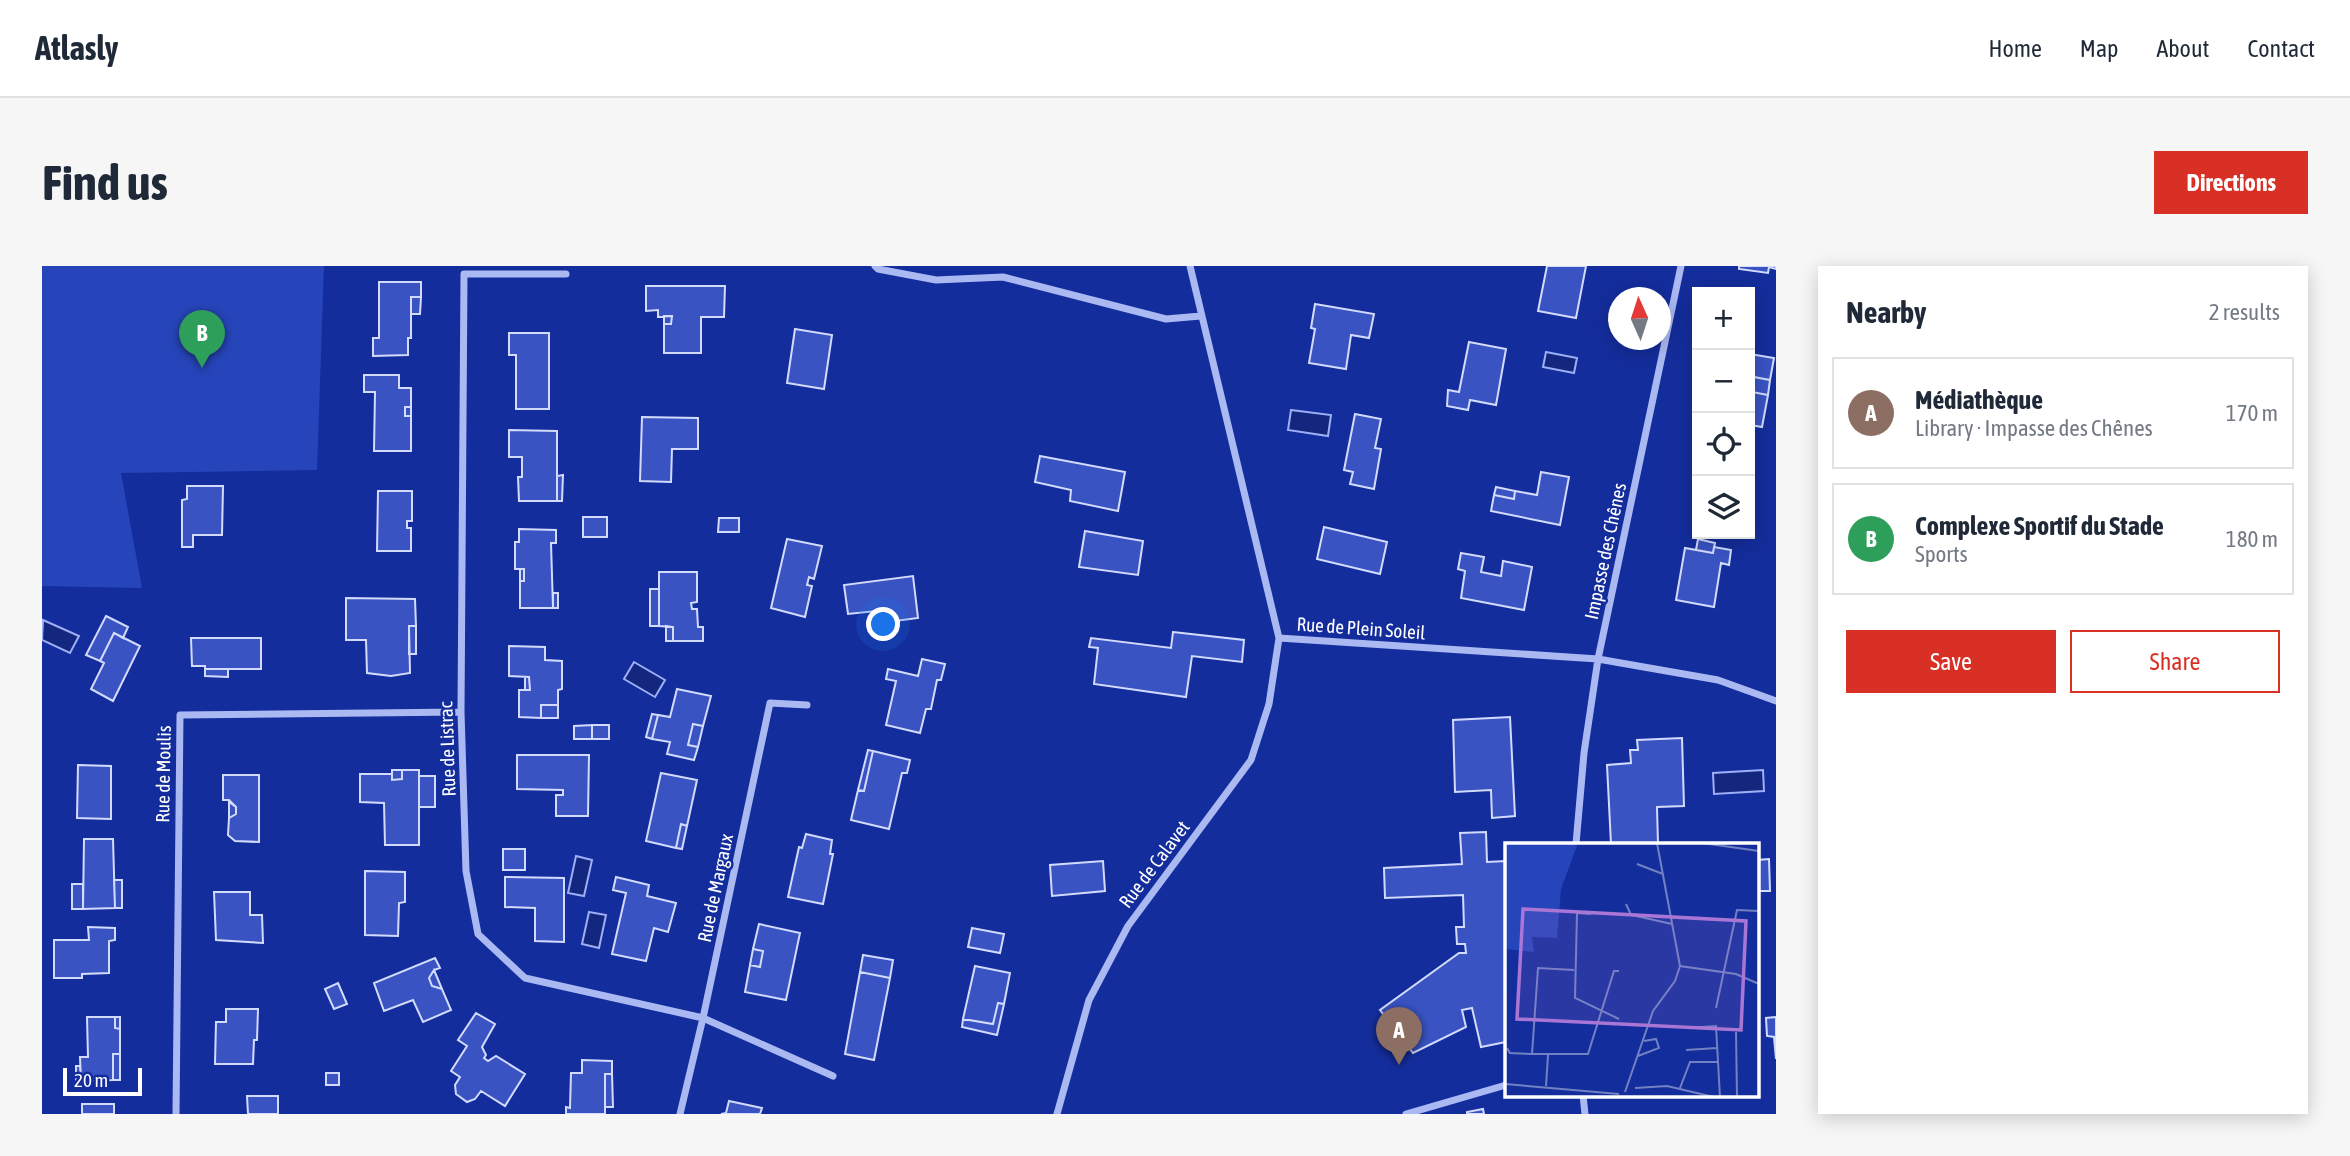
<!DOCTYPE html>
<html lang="en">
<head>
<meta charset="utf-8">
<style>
	body { margin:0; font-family:"Asap Condensed",sans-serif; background:#f6f6f7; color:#1f2937 }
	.controls { position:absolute; right:21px; top:21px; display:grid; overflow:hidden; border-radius:0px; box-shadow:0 4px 18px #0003 }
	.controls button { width:63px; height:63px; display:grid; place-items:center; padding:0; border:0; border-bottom:2px solid #e0e1e3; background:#fff; color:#1f2937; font:35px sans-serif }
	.compass { position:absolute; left:1566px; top:21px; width:63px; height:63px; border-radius:50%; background:#fff; box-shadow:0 4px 18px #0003; rotate:357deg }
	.scale { position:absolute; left:21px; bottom:18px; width:79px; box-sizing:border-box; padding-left:7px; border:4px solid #fff; border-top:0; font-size:19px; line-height:24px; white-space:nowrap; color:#fff; -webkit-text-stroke:5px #142d9c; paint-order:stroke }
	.you { position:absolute; left:842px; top:359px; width:24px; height:24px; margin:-18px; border:5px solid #fff; border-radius:50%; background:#1a73e8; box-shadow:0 0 0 10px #1a73e833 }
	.badge { display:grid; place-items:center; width:46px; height:46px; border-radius:50%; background:#d93025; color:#fff; font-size:23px; font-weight:700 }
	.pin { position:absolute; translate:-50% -58px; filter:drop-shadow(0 2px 4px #0008) }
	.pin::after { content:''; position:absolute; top:37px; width:24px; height:21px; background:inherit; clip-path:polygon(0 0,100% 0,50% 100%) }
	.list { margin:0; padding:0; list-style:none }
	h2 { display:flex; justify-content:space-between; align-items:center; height:91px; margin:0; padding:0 28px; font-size:30px }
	h2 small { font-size:23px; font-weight:400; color:#747a83 }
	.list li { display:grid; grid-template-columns:46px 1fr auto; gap:21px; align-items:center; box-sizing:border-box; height:112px; margin:0 14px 14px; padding:0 14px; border:2px solid #e0e1e3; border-radius:0px }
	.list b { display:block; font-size:26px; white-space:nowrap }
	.list p { margin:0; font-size:23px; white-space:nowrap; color:#747a83 }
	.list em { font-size:23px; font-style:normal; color:#747a83 }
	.actions { display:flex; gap:14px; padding:21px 28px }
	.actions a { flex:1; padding:16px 0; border:2px solid #d93025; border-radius:0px; text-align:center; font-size:24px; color:#d93025 }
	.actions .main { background:#d93025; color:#fff }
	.icon { flex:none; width:38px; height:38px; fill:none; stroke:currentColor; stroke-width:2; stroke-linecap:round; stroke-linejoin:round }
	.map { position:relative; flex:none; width:1734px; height:848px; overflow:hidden; border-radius:0px }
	header { display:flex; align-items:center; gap:42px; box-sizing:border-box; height:98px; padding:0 35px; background:#fff; border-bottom:2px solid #e0e1e3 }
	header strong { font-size:33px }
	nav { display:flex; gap:38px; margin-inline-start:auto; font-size:24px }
	.intro { display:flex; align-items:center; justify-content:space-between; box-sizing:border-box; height:168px; padding:0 42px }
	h1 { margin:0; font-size:49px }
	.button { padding:18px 32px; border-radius:0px; background:#d93025; color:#fff; font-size:24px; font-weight:700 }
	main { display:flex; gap:42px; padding:0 42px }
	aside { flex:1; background:#fff; border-radius:0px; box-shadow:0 4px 18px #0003 }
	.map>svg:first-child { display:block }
	.green { fill:#2745ba }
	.water { fill:#14277e; stroke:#9daff6; stroke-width:2 }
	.building { fill:#3953c2; stroke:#d3dbfd; stroke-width:2 }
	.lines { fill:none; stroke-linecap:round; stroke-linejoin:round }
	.minor { stroke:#abb9f3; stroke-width:7 }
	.labels { text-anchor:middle; stroke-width:5; stroke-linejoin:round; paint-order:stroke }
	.street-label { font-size:19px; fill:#fff; stroke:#142d9c }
	.inset-road { fill:none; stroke:#7281c4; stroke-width:2 }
	.view { fill:#a976d5; fill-opacity:0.15; stroke:#a976d5; stroke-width:3.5 }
	.inset-edge { fill:none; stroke:#fff; stroke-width:3.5 }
</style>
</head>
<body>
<header>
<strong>Atlasly</strong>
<nav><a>Home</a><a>Map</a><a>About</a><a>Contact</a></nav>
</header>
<div class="intro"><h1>Find us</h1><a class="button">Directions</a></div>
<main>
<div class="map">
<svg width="1734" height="848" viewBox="0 0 1734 848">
	<rect width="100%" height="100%" fill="#142d9c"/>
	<path class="green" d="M0,0h282l-7,204 -196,3 21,115 -100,-2z"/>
	<path class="water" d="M1504,86l31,6 -3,15 -31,-6z
		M1249,144l40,5 -3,21 -40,-6z
		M1,354l36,16 -9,17 -28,-13z
		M592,396l31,18 -10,17 -31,-18z
		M1721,504l1,21 -50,3 -1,-21z
		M534,590l16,4 -8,36 -16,-3z
		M547,646l17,3 -7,33 -17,-4z"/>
	<path class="building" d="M1505,0h39l-10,52 -38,-7z
		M1697,0h37v3l-7,-2 -1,6 -29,-4z
		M337,16h42v15h-10v41h-3v17l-35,1v-18h6z
		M604,20h79l-1,31h-23v36h-37v-29h7l1,-8 -14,1v-7l-12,1z
		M369,31h10l-1,17h-9z
		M1273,38l59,10 -5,24 -18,-3 -5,34 -37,-6 6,-34 -4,-1z
		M622,50h8l-1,8h-7z
		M753,63l37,6 -8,54 -37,-6z
		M467,67h40v76h-33v-54h-7z
		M1427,76l37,7 -10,56 -26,-5 -2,10 -21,-4 1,-16 11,2z
		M1708,88l24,4 -4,22 -16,-3 -2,15 16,3 -6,32 -12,-2z
		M322,109h35v13h12v19h-6v9h6v35h-37l1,-59h-11z
		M1712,111l16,3 -2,15 -16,-3z
		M363,141h6v9h-6z
		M1313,148l26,5 -6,29 6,1 -7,40 -24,-5 3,-12 -9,-2z
		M600,151l56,1v31h-26l-1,33 -31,-1z
		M467,164l48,1v70h-38l-1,-24h4v-20h-13z
		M998,190l85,16 -7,39 -48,-10 1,-11 -36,-8z
		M1499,206l28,5 -9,48 -69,-14 3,-16 20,4 1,-8 22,4z
		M521,209l-1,26h-5v-25z
		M145,220h36l-1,49h-29v12h-11v-47l5,-1z
		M1454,221l19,4 -1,8 -20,-4z
		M336,225h34v30h-5v7h4v23h-34z
		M541,251h24v20h-24z
		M677,252h20v14h-21z
		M1282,261l63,15 -7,32 -63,-15z
		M477,263l37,1v13h-5l2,65h-33v-27h4v-12h-9v-27h4z
		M1043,265l58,10 -5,34 -59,-8z
		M745,273l35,7 -8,33 -5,-2 -2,8 5,1 -7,31 -34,-9z
		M1656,273l17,4 -2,10 -17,-3z
		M1672,281l17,3 -2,15 -8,-2 -7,44 -38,-7 9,-52 28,5z
		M1419,287l23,4 -3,15 20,4 2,-15 29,6 -8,43 -63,-12 4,-27 -7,-2z
		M478,303h4v12h-4z
		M617,306h38v30l-6,1 1,6h5l1,18h5v14h-30v-14l-14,-1z
		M871,310l5,42 -31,4 -1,-12 -38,4 -4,-29z
		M608,323h9v37h-9z
		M511,327h5v15h-5z
		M304,332l69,1 1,27h-7l1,47 -19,3 -24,-3 -1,-33h-20z
		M64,350l22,11 -5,11 -9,-5 -14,28 -14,-6z
		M367,360h7v28h-7z
		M624,360l7,1v14h-7z
		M1131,366l71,8 -2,22 -50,-6 -6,41 -92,-13 4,-36 -9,-1 2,-9 80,10z
		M72,367l26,13 -27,55 -22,-12 13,-26 -4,-2z
		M149,372h70v31h-56v-3h-13z
		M467,380l36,1v13l17,1v28l-4,1v15h-17v13l-22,-1v-27h11l-1,-13 -20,-1z
		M880,393l23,5 -4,16h-4l-6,29h-5l-6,24 -34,-8 10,-44 -10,-2 2,-10 30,7z
		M163,403h23v8l-23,-1z
		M483,411h4l1,13h-5z
		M635,423l34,7 -8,30 -10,-2 -5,21 10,2 -4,13 -27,-6 3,-12 -18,-3 6,-24 12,2z
		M499,439h17v13h-17z
		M610,448l6,1 -6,24 -6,-2z
		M1468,451l5,99 -23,2 -1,-28 -36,2 -2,-72z
		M651,458l10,2 -5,21 -10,-2z
		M550,459h17v14h-17z
		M550,459v14h-18v-13z
		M1640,472l2,68 -27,1 1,37h-47l-4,-79 24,-2 -1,-13h8l-1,-10z
		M826,484l5,1 -9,40 -6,-1z
		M831,485l37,9 -3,13h-5l-13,56 -38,-9 7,-30 6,1z
		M475,489h72l-1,61h-32v-21h7v-5l-46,-1z
		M36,499l33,1v53l-34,-1z
		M350,504h10v9l-10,1z
		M360,504h17v75h-34l-1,-42 -24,-1v-28h32v6l10,-1z
		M619,507l36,7 -10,46 -6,-2 -5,24 -30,-7z
		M181,509h36v67l-24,-1 -7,-6 1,-17 7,-4v-7l-7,-7h-6z
		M377,510h16v31h-16z
		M187,536l7,5v7l-7,4z
		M639,558l6,2 -5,23 -6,-1z
		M1444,566l1,30 19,-1v181l-25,5 -9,-39 -10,2 4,17 -53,26 -33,-43 79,-57h7l-1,-9h-8l-1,-17h8l-1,-32 -78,3 -1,-30 78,-4 -2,-31z
		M764,568l26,6 -2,14h3l-10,50 -35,-7 11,-50 3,1z
		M42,573h29l2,69 -32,1z
		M461,583h22v21h-22z
		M1727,593l1,32h-13v-31z
		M1061,595l2,30 -53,5 -2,-31z
		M323,605l40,1v30l-6,1 -1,33 -33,-1z
		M463,611l59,1v64l-29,-1v-33l-30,-1z
		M574,611l33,8 -2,11 29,7 -8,29 -14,-4 -8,33 -34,-7 14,-61 -13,-3z
		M72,614h8v28h-7z
		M30,618h11v25h-11z
		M172,626h36v23h12l1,28 -47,-3z
		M717,658l41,9 -14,67 -41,-8 5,-27 10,2 3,-16 -10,-2z
		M46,661l27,1v12l-6,1v32l-27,1v4h-28v-38h35z
		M930,662l32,6 -4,19 -32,-6z
		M711,683l10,2 -3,16 -10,-2z
		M821,689l30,5 -3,18 -30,-6z
		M393,692l5,10 -6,2 -5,8 3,8 10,3 9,21 -28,12 -10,-22 -29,11 -10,-28z
		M933,700l35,7 -6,31 -6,-1 -5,21 -30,-5z
		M392,704l8,19 -10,-3 -3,-8z
		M818,706l30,6 -16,82 -29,-6z
		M296,717l9,21 -13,5 -9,-20z
		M956,737l6,1 -7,31 -35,-8 1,-8 30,5z
		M184,743h32l-1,31h-3l-1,24h-38l1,-42h10z
		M434,747l19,11 -13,23 4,8 -2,3 4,3 8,-5 29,18 -20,32 -24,-15 -6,8 -8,3 -11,-8 -1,-9 5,-8 -9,-6 16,-25 -9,-6z
		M45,751h28v11l5,1v25h-7v26l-32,1 -1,-24h8z
		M73,751h5v12l-5,-1z
		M1734,751v42l-2,-22 -7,-1 -1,-18z
		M71,788h7v26h-7z
		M540,794l30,1v13h-7v40h-39v-7l4,1 1,-35h11z
		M34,800h4l1,15 -5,-1z
		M284,807h13v12h-13z
		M563,808h7l1,33h-8z
		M205,830h31v18h-30z
		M687,835l33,7 -2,6h-39l5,-1z
		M40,838h32v10h-32z
		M1441,843l1,5h-17v-2z"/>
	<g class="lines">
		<path class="minor" d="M833,0l3,3 58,11 67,-3 163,42 35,-3
			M1148,0l89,372 319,21 120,21 58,21
			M524,8h-102l-3,438 5,159 12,63 47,44 178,40 130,58
			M1534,578l8,-91 14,-94 83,-393
			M1541,829l2,19
			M134,848l4,-399 281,-3
			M638,848l23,-96 67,-315 37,2
			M1015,848l32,-114 39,-74 123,-166 18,-56 10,-66
			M1364,848l100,-29"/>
	</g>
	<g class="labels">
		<g class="street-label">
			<text transform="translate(1563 285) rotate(-78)" y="7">Impasse des Chênes</text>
			<text transform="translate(1319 362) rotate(4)" y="7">Rue de Plein Soleil</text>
			<text transform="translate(405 483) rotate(-92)" y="7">Rue de Listrac</text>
			<text transform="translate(121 508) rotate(-89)" y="7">Rue de Moulis</text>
			<text transform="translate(1112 598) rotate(-53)" y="7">Rue de Calavet</text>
			<text transform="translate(673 622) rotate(-78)" y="7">Rue de Margaux</text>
		</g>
	</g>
	<g transform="translate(1463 577)">
		<rect width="254" height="254" fill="#142d9c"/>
		<path d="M0,0h73l-17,46 -4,49 -25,-1 2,15 -29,-3z" fill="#2745ba"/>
		<path class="inset-road" d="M152,0l23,123 56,8 23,10M197,0l57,8M132,21l26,10M121,61l5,11 41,9M86,71l-14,-1 -2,85 44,21M69,127l-36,-2 -6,86h56l26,-83h5M211,165l21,-98 22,1M185,185l26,-2 4,71M231,189l1,65M2,205l3,5 22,1M181,207l31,-2M133,213l21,-8 -3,-9 -12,2M0,241l114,10M41,243l2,-31M130,245l32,-2 47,11M175,245l10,-26h28M120,249l28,-81 22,-30 5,-15"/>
		<path class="view" d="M18,66l223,12 -5,109 -224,-11z"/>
		<rect width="254" height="254" class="inset-edge"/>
	</g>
</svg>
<div class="controls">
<button>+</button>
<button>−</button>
<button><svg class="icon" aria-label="locate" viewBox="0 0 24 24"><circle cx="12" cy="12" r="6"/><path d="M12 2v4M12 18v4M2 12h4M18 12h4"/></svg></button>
<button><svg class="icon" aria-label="layers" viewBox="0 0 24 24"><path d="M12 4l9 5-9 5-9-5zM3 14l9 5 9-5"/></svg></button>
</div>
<svg class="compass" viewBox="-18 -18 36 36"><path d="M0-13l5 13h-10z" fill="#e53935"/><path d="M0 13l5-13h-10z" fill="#747a83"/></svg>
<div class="scale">20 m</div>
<div class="you"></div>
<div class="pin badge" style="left:1357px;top:799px;background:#8d6e63">A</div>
<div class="pin badge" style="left:160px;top:102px;background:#2e9e5b">B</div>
</div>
<aside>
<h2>Nearby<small>2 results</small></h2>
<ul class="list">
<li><span class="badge" style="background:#8d6e63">A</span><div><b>Médiathèque</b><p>Library · Impasse des Chênes</p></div><em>170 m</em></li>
<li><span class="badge" style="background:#2e9e5b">B</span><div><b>Complexe Sportif du Stade</b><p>Sports</p></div><em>180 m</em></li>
</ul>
<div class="actions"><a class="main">Save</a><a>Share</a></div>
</aside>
</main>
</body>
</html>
